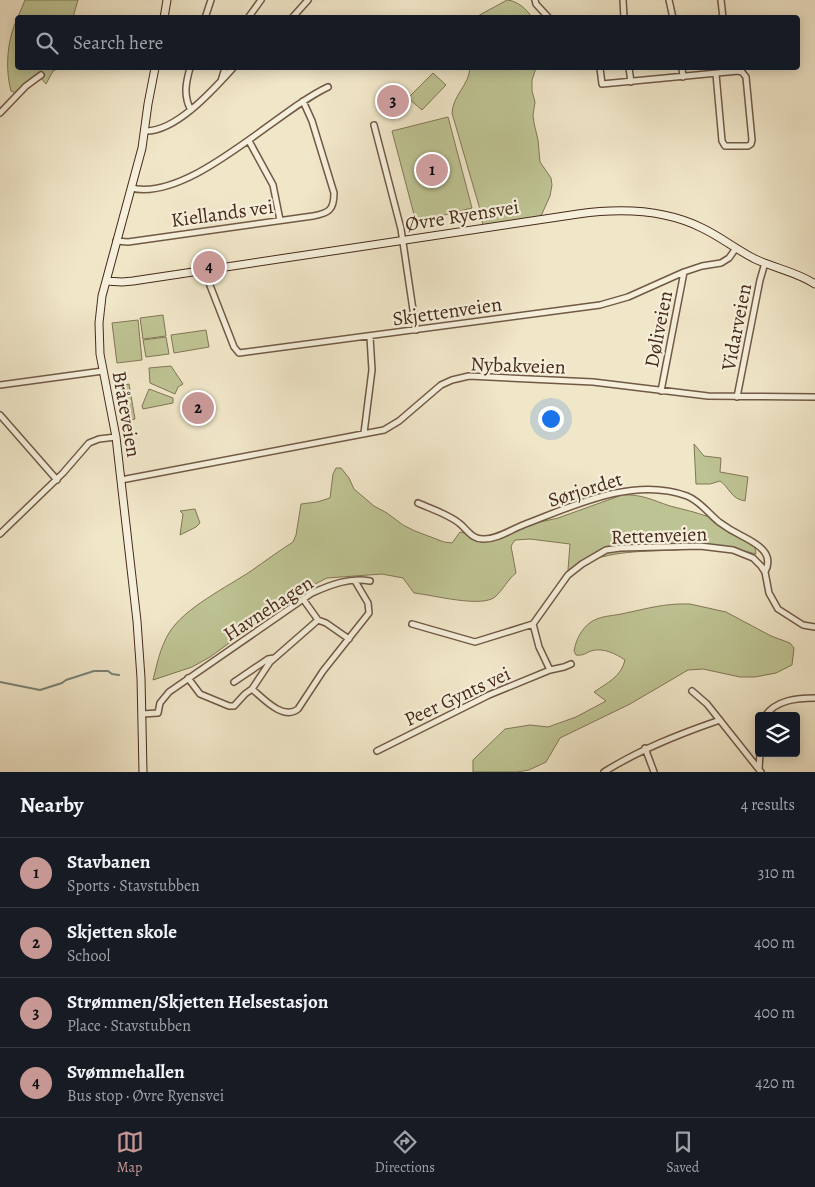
<!DOCTYPE html>
<html lang="en">
<head>
<meta charset="utf-8">
<style>
	body { margin:0; font-family:Alegreya,serif; background:#20242c; color:#f1f3f6 }
	.controls { position:absolute; right:15px; bottom:15px; display:grid; overflow:hidden; border-radius:5px; box-shadow:0 2px 12px #0003 }
	.controls button { width:45px; height:45px; display:grid; place-items:center; padding:0; border:0; border-bottom:1px solid #363941; background:#171b24; color:#f1f3f6; font:25px sans-serif }
	.you { position:absolute; left:550px; top:418px; width:18px; height:18px; margin:-12px; border:4px solid #fff; border-radius:50%; background:#1a73e8; box-shadow:0 0 0 8px #1a73e833 }
	.badge { display:grid; place-items:center; width:32px; height:32px; border-radius:50%; background:#c59692; color:#111; font-size:16px; font-weight:700 }
	.pin { position:absolute; translate:-50% -50%; border:2px solid #fff; box-shadow:0 1px 5px #0006 }
	.list { margin:0; padding:0; list-style:none }
	h2 { display:flex; justify-content:space-between; align-items:center; height:65px; margin:0; padding:0 20px; font-size:21px }
	h2 small { font-size:16px; font-weight:400; color:#9ea1a6 }
	.list li { display:grid; grid-template-columns:32px 1fr auto; gap:15px; align-items:center; box-sizing:border-box; height:70px; padding:0 20px; border-top:1px solid #363941 }
	.list b { display:block; font-size:19px; white-space:nowrap }
	.list p { margin:0; font-size:16px; white-space:nowrap; color:#9ea1a6 }
	.list em { font-size:16px; font-style:normal; color:#9ea1a6 }
	.icon { flex:none; width:28px; height:28px; fill:none; stroke:currentColor; stroke-width:2; stroke-linecap:round; stroke-linejoin:round }
	.map { position:relative; flex:none; width:815px; height:772px; overflow:hidden }
	.search { position:absolute; background:#171b24; box-shadow:0 2px 12px #0003; left:15px; right:15px; top:15px; height:55px; display:flex; align-items:center; gap:12px; box-sizing:border-box; padding:0 18px; border-radius:5px; color:#9ea1a6; font-size:19px }
	.sheet { height:345px; background:#171b24 }
	nav { display:flex; justify-content:space-around; align-items:center; box-sizing:border-box; height:70px; border-top:1px solid #363941; background:#171b24; font-size:14px; color:#9ea1a6 }
	nav a { display:grid; justify-items:center; gap:2px }
	nav .on { color:#c59692 }
	.map>svg:first-child { display:block }
	.green { fill:#bec393; stroke:#827656 }
	.lines { fill:none; stroke-linecap:round; stroke-linejoin:round }
	.stream { stroke:#798478; stroke-width:2 }
	.street-casing { stroke:#715946; stroke-width:8 }
	.secondary-casing { stroke:#472a1a; stroke-width:9 }
	.street { stroke:#f5efdb; stroke-width:5 }
	.secondary { stroke:#f5efdb; stroke-width:7 }
	.labels { text-anchor:middle; stroke-width:4.5; stroke-linejoin:round; paint-order:stroke }
	.street-label { font-size:20px; fill:#472a1a; stroke:#f5efdb }
</style>
</head>
<body>
<div class="map">
<svg width="815" height="772" viewBox="0 0 815 772">
	<rect width="100%" height="100%" fill="#f0e6c8"/>
	<filter id="stains"><feTurbulence type="fractalNoise" baseFrequency=".004" numOctaves="4"/><feColorMatrix values="0 0 0 0 .2 0 0 0 0 .09 0 0 0 0 .02 0 0 0 .5 -.17"/></filter>
	<radialGradient id="worn" r=".72"><stop offset=".6" stop-color="#630" stop-opacity="0"/><stop offset="1" stop-color="#630" stop-opacity=".3"/></radialGradient>
	<path class="green" d="M25,0h53l-5,17h-55z
		M507,0c11,1 19,9 25,17h-56z
		M17,19l1,49h41l-6,3 -7,13 -7,-8 -23,17 -5,-2c-6,-23 -4,-50 6,-72z
		M470,68h66l-4,12v11l3,11 -2,13 1,8 4,17 2,22 11,16 1,7 -2,11 -9,20 -57,15 -5,-25 -27,-93c1,-18 17,-28 18,-45z
		M433,73l13,12 -24,25 -14,-12z
		M448,117l24,91 -56,14 -24,-91z
		M163,315l3,21 -23,3 -3,-21z
		M138,320l4,40 -25,3 -5,-40z
		M206,330l3,17 -35,6 -3,-18z
		M166,337l3,17 -23,3 -3,-17z
		M171,366l12,18 -5,3 -3,7 -25,-11 -1,-15z
		M129,384l6,35 -8,2 -6,-35z
		M149,389l24,9v5l-30,6 -1,-3z
		M694,444l10,12 17,2 -1,14 28,5 -3,24c-14,-2 -15,-13 -25,-20l-10,3h-14z
		M336,468h5l8,10 5,11 20,17 13,7 16,12 12,6 29,11 8,1 8,-11 25,6 37,-12 36,-8 64,-23c20,-1 30,5 48,11 28,7 47,11 71,28 7,6 15,10 15,20 -17,-5 -39,-8 -57,-7 -8,1 -15,2 -23,3 -41,2 -69,0 -108,20l2,-26 -40,-5 -15,1 -4,6 5,27c-8,6 -13,17 -21,24 -14,11 -62,-2 -81,-4l-11,-15 -21,-4 -55,4 -18,9 -30,23 -13,6 -56,41 -18,10 -39,13c4,-16 7,-32 16,-47 15,-25 58,-46 82,-62 14,-10 28,-20 42,-29l3,-7 5,-31 16,-2 13,-4 3,-24z
		M195,509l5,14 -4,4 -16,8 3,-21 -3,-3z
		M690,604l36,8 45,24 19,7 4,5 -2,17 -16,8 -21,4h-15l-37,-8 -15,1 -58,34 -70,34 -14,24 -17,8 -12,2h-44v-12l32,-31 25,-4 18,2 28,-10 30,-16 -12,-9c13,-9 27,-15 31,-32 -9,-6 -22,-13 -34,-9 -5,2 -8,5 -15,4l-2,-4c2,-11 7,-22 17,-29 9,-6 20,-6 30,-8 25,-5 43,-11 69,-10z"/>
	<g class="lines">
		<path class="stream" d="M0,682l40,8 22,-7 4,-3 28,-9h14l4,3 7,1"/>
		<g class="street-casing">
			<path id="street" d="M535,0l1,4 13,14
				M623,0l1,18
				M669,0l4,18
				M721,0l2,18
				M205,18l6,-18
				M248,18l13,-18
				M292,18l16,-18
				M190,68c-4,14 -7,28 1,42
				M600,68l2,16 136,-13 4,1 4,5 6,63 -1,4 -3,2h-23l-3,-5 -6,-67
				M629,68l2,14
				M682,68l1,9
				M221,81l4,-13
				M0,113l26,-27 15,-11
				M374,125l27,104 15,101
				M144,131c31,2 70,-42 89,-63
				M249,141l24,44 7,35
				M131,188c59,14 145,-77 197,-101
				M116,241l12,1 185,-26c16,-3 21,-6 21,-23l-22,-72 -9,-20
				M204,270l30,77 5,6 361,-48 28,-8 56,-25 18,-6 19,-3 8,-5 7,-10
				M0,385l103,-14
				M661,391l23,-119
				M737,397l23,-117 5,-17
				M0,415l57,65
				M364,433l8,-63 -2,-33
				M121,480l263,-50 15,-9 42,-36 11,-5 17,-4 124,6 115,14 107,1
				M418,503c13,6 30,11 41,20 8,6 13,17 25,16 14,0 26,-9 39,-14 50,-19 110,-49 164,-29 13,5 22,18 32,26 8,6 15,10 23,14 15,8 33,17 23,36
				M0,534l63,-61 26,-30 10,-4 17,-2
				M303,599l15,21 8,3 23,16
				M412,624l63,18 58,-18 35,-49 14,-11 24,-14 14,-2 80,-2 33,4 20,8 8,8 4,6 4,21 9,16 25,16 12,2
				M533,624l6,23 11,23 14,-3 7,-3
				M188,678l12,16 29,12h5l11,-12 7,-5 18,-27 48,-42
				M234,682l34,-23 6,-1
				M252,689c11,9 31,32 46,20l25,-38 46,-58 -1,-10 -13,-22
				M692,691l15,13 54,68
				M142,714l16,-1 2,-10 9,-11 143,-99c18,-8 38,-16 58,-12
				M765,716c11,-16 32,-18 50,-18
				M645,748l9,24
				M377,751l112,-56 61,-25
				M759,769l1,-16
				M604,772c37,-23 75,-38 116,-52"/>
		</g>
		<g class="secondary-casing">
			<path id="secondary" d="M164,18l3,-18
				M106,281l16,1 11,-1 445,-67c42,-6 86,-5 124,14 19,9 35,22 53,31 19,9 42,13 60,25
				M143,772l-2,-94 -4,-57 -21,-184 -16,-83 -1,-31 3,-27 40,-148 6,-44 7,-36"/>
		</g>
		<use href="#street" class="street"/>
		<use href="#secondary" class="secondary"/>
	</g>
	<g class="labels">
		<g class="street-label">
			<text transform="translate(222 213) rotate(-8)" y="7">Kiellands vei</text>
			<text transform="translate(462 215) rotate(-9)" y="7">Øvre Ryensvei</text>
			<text transform="translate(447 311) rotate(-8)" y="7">Skjettenveien</text>
			<text transform="translate(736 327) rotate(-79)" y="7">Vidarveien</text>
			<text transform="translate(658 329) rotate(-79)" y="7">Døliveien</text>
			<text transform="translate(518 365) rotate(2)" y="7">Nybakveien</text>
			<text transform="translate(127 414) rotate(80)" y="7">Bråteveien</text>
			<text transform="translate(585 489) rotate(-17)" y="7">Sørjordet</text>
			<text transform="translate(659 535) rotate(-2)" y="7">Rettenveien</text>
			<text transform="translate(268 608) rotate(-33)" y="7">Havnehagen</text>
			<text transform="translate(457 696) rotate(-25)" y="7">Peer Gynts vei</text>
		</g>
	</g>
	<rect width="100%" height="100%" filter="url(#stains)"/>
	<rect width="100%" height="100%" fill="url(#worn)"/>
</svg>
<div class="controls">
<button><svg class="icon" aria-label="layers" viewBox="0 0 24 24"><path d="M12 4l9 5-9 5-9-5zM3 14l9 5 9-5"/></svg></button>
</div>
<div class="you"></div>
<div class="pin badge" style="left:432px;top:170px">1</div>
<div class="pin badge" style="left:198px;top:408px">2</div>
<div class="pin badge" style="left:393px;top:101px">3</div>
<div class="pin badge" style="left:209px;top:267px">4</div>
<div class="search"><svg class="icon" aria-label="search" viewBox="0 0 24 24"><circle cx="10" cy="10" r="6"/><path d="M15 15l6 6"/></svg>Search here</div>
</div>
<section class="sheet">
<h2>Nearby<small>4 results</small></h2>
<ul class="list">
<li><span class="badge">1</span><div><b>Stavbanen</b><p>Sports · Stavstubben</p></div><em>310 m</em></li>
<li><span class="badge">2</span><div><b>Skjetten skole</b><p>School</p></div><em>400 m</em></li>
<li><span class="badge">3</span><div><b>Strømmen/Skjetten Helsestasjon</b><p>Place · Stavstubben</p></div><em>400 m</em></li>
<li><span class="badge">4</span><div><b>Svømmehallen</b><p>Bus stop · Øvre Ryensvei</p></div><em>420 m</em></li>
</ul>
</section>
<nav>
<a class="on"><svg class="icon" aria-label="map" viewBox="0 0 24 24"><path d="M3 6l6-2 6 2 6-2v14l-6 2-6-2-6 2zM9 4v14M15 6v14"/></svg>Map</a>
<a><svg class="icon" aria-label="directions" viewBox="0 0 24 24"><path d="M12 3l9 9-9 9-9-9zM9 14v-3h6M13 9l2 2-2 2"/></svg>Directions</a>
<a><svg class="icon" aria-label="saved" viewBox="0 0 24 24"><path d="M7 4h10v16l-5-4-5 4z"/></svg>Saved</a>
</nav>
</body>
</html>
